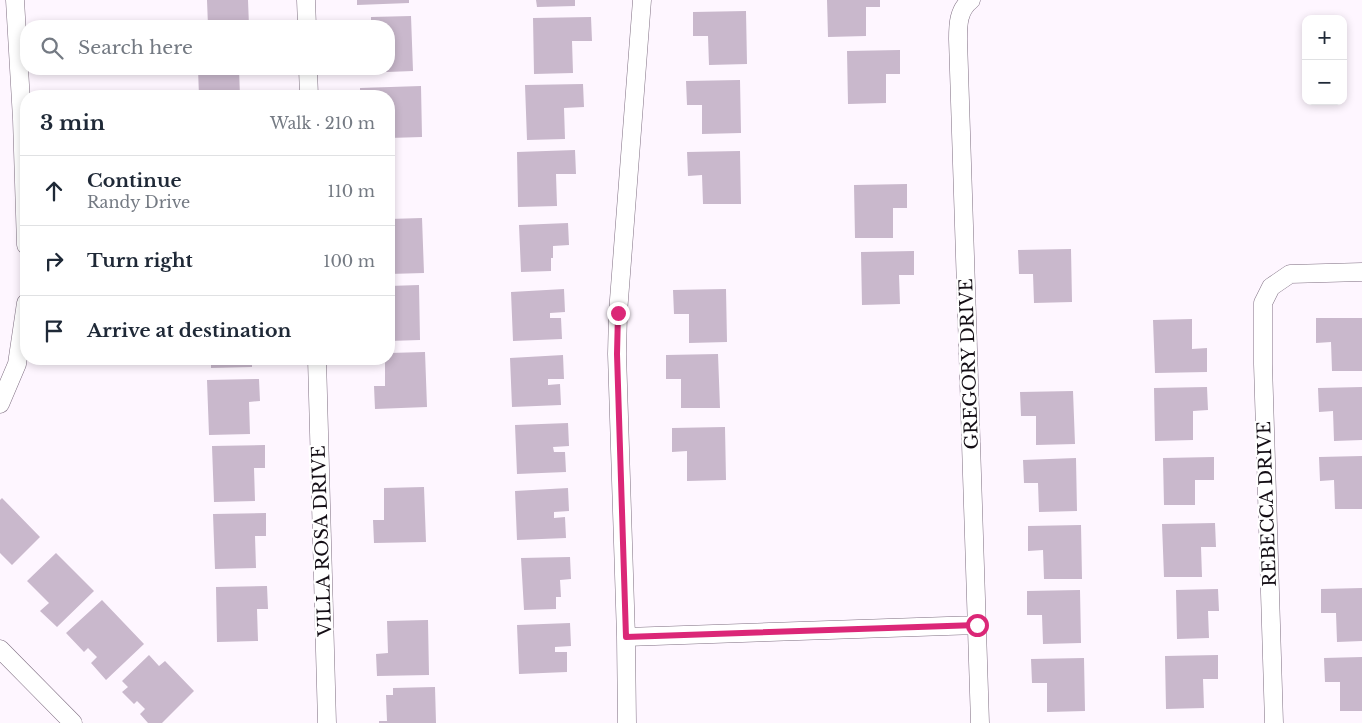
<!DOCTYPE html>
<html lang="en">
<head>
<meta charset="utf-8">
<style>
	body { margin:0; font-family:"Libre Baskerville",serif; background:#f2f2f3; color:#1f2937 }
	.controls { position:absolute; right:15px; top:15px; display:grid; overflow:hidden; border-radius:10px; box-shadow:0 2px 8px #0003 }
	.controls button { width:45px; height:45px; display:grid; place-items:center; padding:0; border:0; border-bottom:1px solid #e0e1e3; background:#fff; color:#1f2937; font:25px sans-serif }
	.stop { position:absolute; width:15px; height:15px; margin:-11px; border:4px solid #db2777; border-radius:50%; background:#fff }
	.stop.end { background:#db2777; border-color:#fff; box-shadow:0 1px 5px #0008 }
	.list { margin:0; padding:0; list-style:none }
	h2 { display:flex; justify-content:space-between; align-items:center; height:65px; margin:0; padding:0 20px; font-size:21px }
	h2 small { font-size:16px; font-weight:400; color:#747a83 }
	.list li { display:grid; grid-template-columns:32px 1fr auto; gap:15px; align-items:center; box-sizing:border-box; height:70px; padding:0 20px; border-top:1px solid #e0e1e3 }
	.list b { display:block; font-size:19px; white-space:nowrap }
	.list p { margin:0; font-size:16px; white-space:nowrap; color:#747a83 }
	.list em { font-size:16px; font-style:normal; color:#747a83 }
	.icon { flex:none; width:28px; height:28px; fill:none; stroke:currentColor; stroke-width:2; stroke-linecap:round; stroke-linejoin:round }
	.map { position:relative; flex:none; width:1362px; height:723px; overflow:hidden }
	.search { position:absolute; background:#fff; box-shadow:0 2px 8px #0003; left:20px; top:20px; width:375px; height:55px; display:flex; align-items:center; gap:12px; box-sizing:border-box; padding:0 18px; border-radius:20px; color:#747a83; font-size:19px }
	.panel { position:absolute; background:#fff; box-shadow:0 2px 8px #0003; left:20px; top:90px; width:375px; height:275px; border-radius:20px }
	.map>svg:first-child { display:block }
	.building { fill:#c9b8cc }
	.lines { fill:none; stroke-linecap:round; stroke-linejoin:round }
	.street-casing { stroke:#7f6f82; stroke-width:19 }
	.street { stroke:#fff; stroke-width:18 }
	.route { stroke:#db2777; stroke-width:6 }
	.labels { text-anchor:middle; stroke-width:4.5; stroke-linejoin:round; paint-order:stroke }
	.street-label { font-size:18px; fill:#140e15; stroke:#fff }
</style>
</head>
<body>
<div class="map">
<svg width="1362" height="723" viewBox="0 0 1362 723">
	<rect width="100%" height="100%" fill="#fef6ff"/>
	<path class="building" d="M207,0h41l1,26h-41z
		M357,0h52v3l-52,2z
		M536,0h39v6l-38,1z
		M827,0h53v7h-14v29l-38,1z
		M746,11l1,53 -38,1 -1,-29h-15v-24z
		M411,16l2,55 -52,2v-4h28v-43h-18v-9z
		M591,17l1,24h-20l1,32 -39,1 -1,-56z
		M900,50v24h-14v29l-38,1 -1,-53z
		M198,69h41l1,27h-41z
		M740,80l1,53 -39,1v-29h-15l-1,-24z
		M583,84l1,23 -20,1 1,31 -38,1 -2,-55z
		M421,86l1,51 -33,1v-42h-29v-8z
		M575,150l1,24h-20l1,32 -39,1 -1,-55z
		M740,151l1,53h-38l-1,-29 -14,1 -1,-24z
		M907,184v24h-14v30h-38l-1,-53z
		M422,218l2,55 -35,1v-55z
		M568,223l1,22 -16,1v12h-2v13l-30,1 -2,-47z
		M1071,249l1,53 -38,1 -1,-29h-14l-1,-24z
		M914,251v24h-15l1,29 -38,1 -1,-53z
		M419,285l1,55 -31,1v-55z
		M564,289l1,23 -15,1v5h11l1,21 -49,2 -2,-49z
		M726,289l1,53 -38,1v-29h-15l-1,-24z
		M1316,318h46v53h-30l-1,-29 -15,1z
		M1192,319v30l15,-1v24l-52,1 -2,-53z
		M425,352l2,55 -52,2 -1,-23h11v-27h4v-6z
		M718,354l2,54h-39v-29h-15v-24z
		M563,355l1,24h-16v6l12,-1 1,21 -49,2 -2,-49z
		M211,359h41v8l-41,1z
		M259,379l1,22 -11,1 1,32 -41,1 -2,-55z
		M1207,387l1,23 -15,1v29l-38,1 -1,-53z
		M1362,387v53l-28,1 -1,-30 -14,1 -1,-24z
		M1073,391l2,53 -39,1v-29h-15l-1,-24z
		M568,423l1,23 -16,1 1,5h11l1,20 -49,2 -2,-49z
		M725,427l1,53 -39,1v-30l-15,1v-24z
		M265,445v23h-11l1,33 -41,1 -2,-56z
		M1362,456v53h-27l-1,-29 -14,1 -1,-24z
		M1214,457v23h-19v25h-31l-1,-47z
		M1076,458l1,53 -38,1 -1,-29h-14l-1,-23z
		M424,487l2,55 -52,1 -1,-23h11v-32z
		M568,488l1,23 -15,1v6l11,-1 1,21 -49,2 -2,-49z
		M2,498l38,39 -28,28 -12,-12v-53z
		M266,513v23h-11l1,32 -41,1 -2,-55z
		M1215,523l1,24h-15l1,30h-38l-2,-53z
		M1081,525l1,54h-38l-1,-29 -15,1v-25z
		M56,553l38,38 -37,36 -17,-16 9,-8 -22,-22z
		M570,557l1,22 -11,1 1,17h-5v12l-32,1 -3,-52z
		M267,586l1,23h-11l1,32 -41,1 -1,-55z
		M1362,588v53l-25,1 -1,-29h-15v-24z
		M1218,589l1,22h-11l1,27 -32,1 -1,-49z
		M1080,590l1,53 -38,1 -1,-29h-15v-24z
		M102,600l42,44 -38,36 -15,-17 6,-6 -9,-9 -4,4 -18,-19z
		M428,620l1,55 -52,1 -1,-22 12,-1 -1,-32z
		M570,623l1,23 -16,1v5h12v20l-48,2 -2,-49z
		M149,655l10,11 6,-5 29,30 -32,32h-14l-8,-9 5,-5 -8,-8 -3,3 -12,-12 6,-5 -6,-6z
		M1218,655v24h-15l1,29 -38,1 -1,-53z
		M1362,657v54h-22v-29h-15l-1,-24z
		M1084,658l1,53 -38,1v-29h-15l-1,-24z
		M435,687l1,36h-57v-2h8l-1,-26h7v-7z"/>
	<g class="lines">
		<g class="street-casing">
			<path id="street" d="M15,0l7,119 4,126
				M306,0l1,26
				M971,0c-13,10 -13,25 -13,39l22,684
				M308,69l1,27
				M317,359l10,364
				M0,404l17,-40 9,-61
				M626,637l351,-12
				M0,649l73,74
				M627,723l-1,-86 -9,-283 1,-41 24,-313
				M1274,723l-11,-359v-61l8,-16 19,-13 72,-2"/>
		</g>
		<use href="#street" class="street"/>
	</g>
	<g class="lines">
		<path class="route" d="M618,313l-1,41 9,283 351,-12"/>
	</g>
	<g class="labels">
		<g class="street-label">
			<text transform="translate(969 364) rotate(-92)" y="6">GREGORY DRIVE</text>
			<text transform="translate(1267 504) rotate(-92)" y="6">REBECCA DRIVE</text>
			<text transform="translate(322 541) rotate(-92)" y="6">VILLA ROSA DRIVE</text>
		</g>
	</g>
</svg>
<div class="controls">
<button>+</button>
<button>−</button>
</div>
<div class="stop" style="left:977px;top:625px"></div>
<div class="stop end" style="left:618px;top:313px"></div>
<div class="search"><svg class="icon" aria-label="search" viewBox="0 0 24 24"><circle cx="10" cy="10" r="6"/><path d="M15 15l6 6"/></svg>Search here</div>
<section class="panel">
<h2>3 min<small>Walk · 210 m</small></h2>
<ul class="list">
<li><svg class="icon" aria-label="ahead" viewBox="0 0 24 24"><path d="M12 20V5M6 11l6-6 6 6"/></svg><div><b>Continue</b><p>Randy Drive</p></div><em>110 m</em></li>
<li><svg class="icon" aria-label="right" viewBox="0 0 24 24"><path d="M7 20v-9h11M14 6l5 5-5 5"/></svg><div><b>Turn right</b></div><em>100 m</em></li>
<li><svg class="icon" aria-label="arrive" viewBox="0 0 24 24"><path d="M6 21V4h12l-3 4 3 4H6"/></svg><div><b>Arrive at destination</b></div></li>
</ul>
</section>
</div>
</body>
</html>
